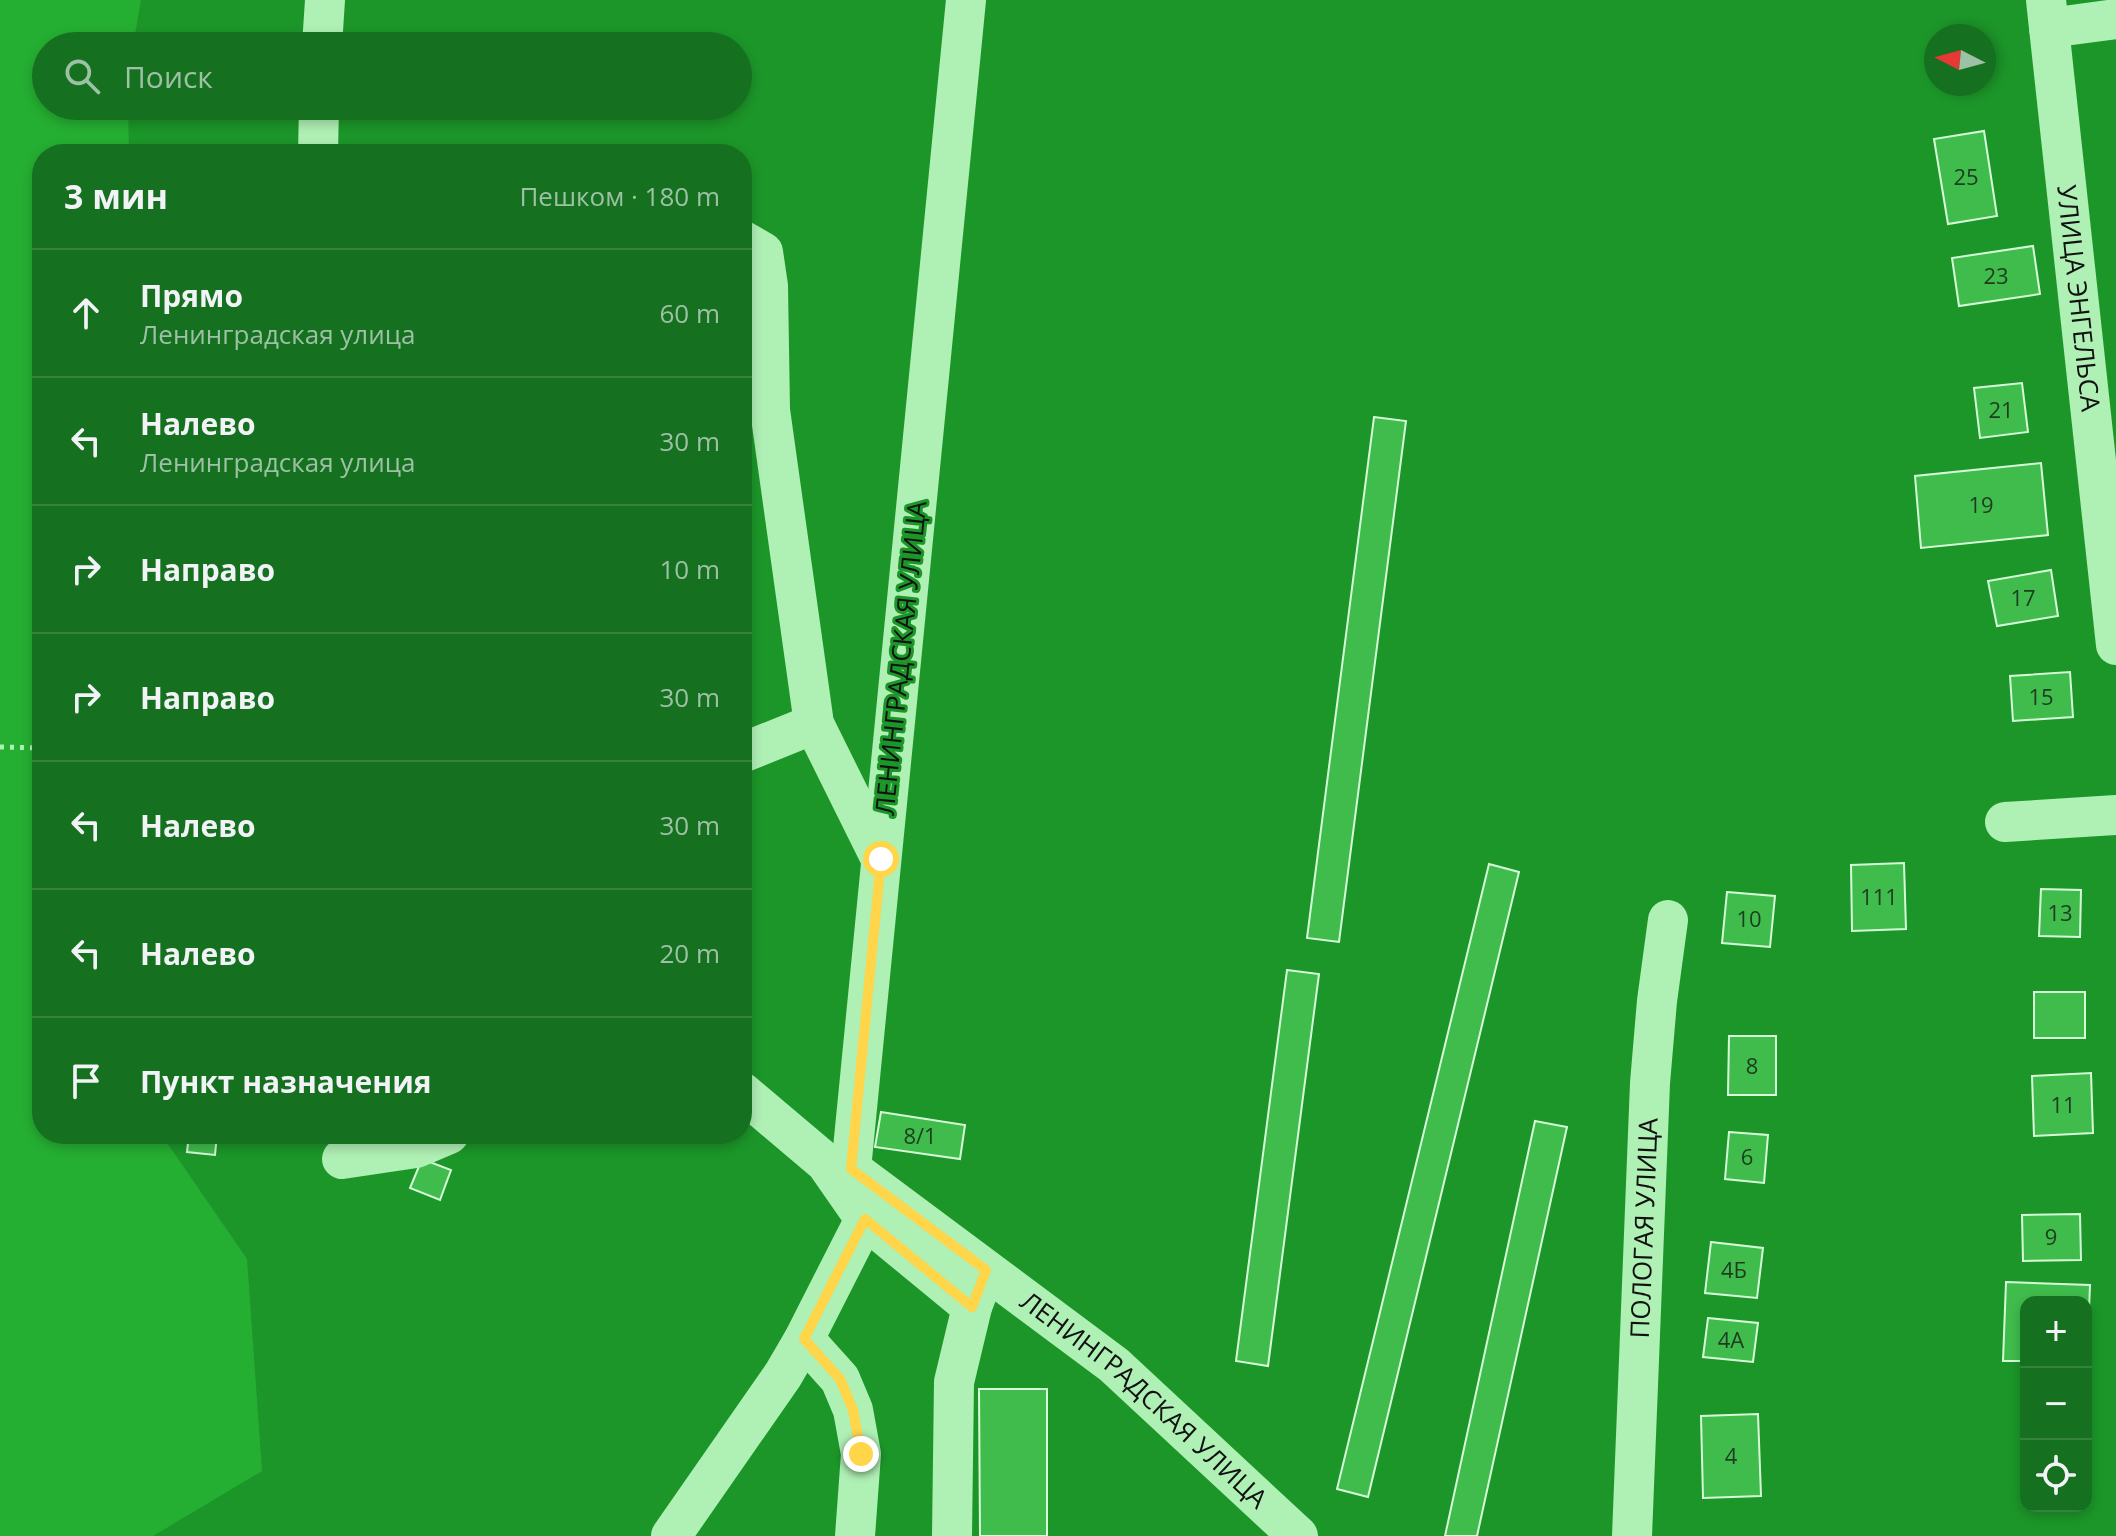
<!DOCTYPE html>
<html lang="ru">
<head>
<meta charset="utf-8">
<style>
	body { margin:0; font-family:"Open Sans",sans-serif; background:#22782c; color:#f1f3f6 }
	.controls { position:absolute; right:24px; bottom:24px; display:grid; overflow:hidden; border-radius:16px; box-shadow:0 4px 12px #0003 }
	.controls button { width:72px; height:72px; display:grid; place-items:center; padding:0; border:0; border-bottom:2px solid #34823d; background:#15701f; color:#f1f3f6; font:40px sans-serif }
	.compass { position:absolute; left:1924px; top:24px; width:72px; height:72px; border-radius:50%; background:#15701f; box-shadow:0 4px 12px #0003; rotate:276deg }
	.stop { position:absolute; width:24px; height:24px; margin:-18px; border:6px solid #ffd54a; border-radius:50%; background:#fff }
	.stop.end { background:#ffd54a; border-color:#fff; box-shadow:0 2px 8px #0008 }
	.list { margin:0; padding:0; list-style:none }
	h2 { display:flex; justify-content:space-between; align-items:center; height:104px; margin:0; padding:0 32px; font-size:34px }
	h2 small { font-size:26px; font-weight:400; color:#9dc1a4 }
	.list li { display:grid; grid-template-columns:52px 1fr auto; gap:24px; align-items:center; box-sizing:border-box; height:128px; padding:0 32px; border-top:2px solid #34823d }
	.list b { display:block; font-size:30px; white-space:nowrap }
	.list p { margin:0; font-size:26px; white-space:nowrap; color:#9dc1a4 }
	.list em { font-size:26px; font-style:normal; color:#9dc1a4 }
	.icon { flex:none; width:44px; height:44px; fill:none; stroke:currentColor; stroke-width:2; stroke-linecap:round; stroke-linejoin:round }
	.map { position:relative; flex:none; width:2116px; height:1536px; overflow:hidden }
	.search { position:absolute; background:#15701f; box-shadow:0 4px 12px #0003; left:32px; top:32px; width:720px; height:88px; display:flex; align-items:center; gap:20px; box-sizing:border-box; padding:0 28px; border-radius:44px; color:#9dc1a4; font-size:30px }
	.panel { position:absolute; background:#15701f; box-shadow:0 4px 12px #0003; left:32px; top:144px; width:720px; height:1000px; border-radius:32px }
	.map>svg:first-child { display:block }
	.green { fill:#25af32 }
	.building { fill:#40bc4c; stroke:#d6fbd9; stroke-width:2 }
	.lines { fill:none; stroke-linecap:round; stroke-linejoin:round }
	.path { stroke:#aff0b5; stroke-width:5; stroke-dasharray:4 6; stroke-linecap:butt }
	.minor { stroke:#aff0b5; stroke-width:40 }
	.route { stroke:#ffd54a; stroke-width:10 }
	.labels { text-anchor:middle; stroke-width:6; stroke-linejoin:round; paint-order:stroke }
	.number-label { font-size:22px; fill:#1d3c20 }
	.street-label { font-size:26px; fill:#111; stroke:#1c9629 }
</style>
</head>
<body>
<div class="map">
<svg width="2116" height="1536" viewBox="0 0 2116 1536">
	<rect width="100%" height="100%" fill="#1c9629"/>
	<path class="green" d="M0,0h141l-8,46h-87v60h82l1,48h-87v980h119l86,125 15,212 -109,65h-153z"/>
	<path class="building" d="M1984,131l13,85 -49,8 -14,-85z
		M2033,246l7,48 -81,12 -7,-48z
		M2022,383l6,49 -48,6 -6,-50z
		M1374,417l32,4 -67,521 -32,-4z
		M2041,463l7,72 -127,13 -6,-72z
		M2051,570l7,46 -61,10 -9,-45z
		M2070,672l3,45 -60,4 -3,-45z
		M1904,863l2,66 -54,2 -1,-66z
		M1489,864l30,8 -151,625 -31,-8z
		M2041,889l40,1 -1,47 -41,-1z
		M1727,892l48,4 -5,51 -48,-4z
		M1287,970l32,4 -51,392 -32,-5z
		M2034,992h51v46h-51z
		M1729,1036h47v59h-48z
		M2091,1073l2,60 -59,3 -2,-60z
		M881,1112l84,13 -5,34 -85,-12z
		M1535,1121l32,6 -90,409h-32z
		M1729,1132l39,3 -4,48 -39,-4z
		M189,1134h28l-2,21 -28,-3z
		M422,1159l29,11 -11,30 -30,-12z
		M2080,1214l1,46 -58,1 -1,-46z
		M1711,1242l52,6 -6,50 -52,-5z
		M2006,1282l84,3 -3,77 -1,-60h-60v59h-23z
		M1708,1318l50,5 -5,39 -50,-5z
		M979,1389h68v147h-67z
		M1758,1414l3,82 -58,2 -2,-82z"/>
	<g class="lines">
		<path class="path" d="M0,747l42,1"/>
		<g class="minor">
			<path id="s1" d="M966,0l-115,1169 263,196 184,171"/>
			<path id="s2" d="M2046,0l70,645"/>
			<path d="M2049,28l67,-9"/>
			<path d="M322,46l3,-46"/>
			<path d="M318,154l1,-48"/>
			<path d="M742,240l21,12 5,34 2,124 44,314 67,135"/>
			<path d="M742,753l72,-29"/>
			<path d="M2005,822l111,-7"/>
			<path d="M342,1159l74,-11 33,-14"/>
			<path d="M865,1219l107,88"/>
			<path d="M804,1339l36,40 13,31 8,44 -6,82"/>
			<path d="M671,1536l112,-161 21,-36 61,-120 -39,-56 -84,-71"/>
			<path d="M952,1536l2,-154 18,-75 14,-37"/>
			<path id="s3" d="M1632,1536l18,-453 7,-82 11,-81"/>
		</g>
	</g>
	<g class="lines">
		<path class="route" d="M861,1454l-8,-44 -13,-31 -36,-40 61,-120 107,88 14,-37 -135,-101 30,-310"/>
	</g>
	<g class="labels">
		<g class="number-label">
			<text x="1966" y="185">25</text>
			<text x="1996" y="284">23</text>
			<text x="2001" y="418">21</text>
			<text x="1981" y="513">19</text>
			<text x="2023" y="606">17</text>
			<text x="2041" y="705">15</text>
			<text x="1879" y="905">111</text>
			<text x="2060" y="921">13</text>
			<text x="1749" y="927">10</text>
			<text x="1752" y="1074">8</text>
			<text x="2063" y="1113">11</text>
			<text x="920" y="1144">8/1</text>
			<text x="1747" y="1165">6</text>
			<text x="2051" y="1245">9</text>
			<text x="1734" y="1278">4Б</text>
			<text x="1731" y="1348">4А</text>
			<text x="1731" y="1464">4</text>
		</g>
		<g class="street-label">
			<text dy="9" stroke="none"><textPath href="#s2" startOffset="300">УЛИЦА ЭНГЕЛЬСА</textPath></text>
			<text transform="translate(901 658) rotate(-84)" y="9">ЛЕНИНГРАДСКАЯ УЛИЦА</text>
			<text dy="9" stroke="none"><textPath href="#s3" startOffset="308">ПОЛОГАЯ УЛИЦА</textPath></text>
			<text dy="9" stroke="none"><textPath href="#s1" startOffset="1548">ЛЕНИНГРАДСКАЯ УЛИЦА</textPath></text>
		</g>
	</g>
</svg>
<div class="controls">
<button>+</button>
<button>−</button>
<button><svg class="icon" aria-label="locate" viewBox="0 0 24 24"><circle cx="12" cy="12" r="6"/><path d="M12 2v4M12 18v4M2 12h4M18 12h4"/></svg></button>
</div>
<svg class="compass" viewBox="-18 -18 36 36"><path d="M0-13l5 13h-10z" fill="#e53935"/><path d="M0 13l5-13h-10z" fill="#9dc1a4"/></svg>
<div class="stop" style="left:881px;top:859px"></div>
<div class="stop end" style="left:861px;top:1454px"></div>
<div class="search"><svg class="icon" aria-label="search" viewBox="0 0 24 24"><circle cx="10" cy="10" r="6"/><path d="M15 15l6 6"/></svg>Поиск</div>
<section class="panel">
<h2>3 мин<small>Пешком · 180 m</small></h2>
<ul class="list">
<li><svg class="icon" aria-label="ahead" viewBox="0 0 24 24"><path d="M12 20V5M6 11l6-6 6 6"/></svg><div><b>Прямо</b><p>Ленинградская улица</p></div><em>60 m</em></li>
<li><svg class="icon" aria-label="left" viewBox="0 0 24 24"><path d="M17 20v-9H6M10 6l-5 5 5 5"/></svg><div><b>Налево</b><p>Ленинградская улица</p></div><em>30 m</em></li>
<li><svg class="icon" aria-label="right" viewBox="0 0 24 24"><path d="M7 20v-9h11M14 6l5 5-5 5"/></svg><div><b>Направо</b></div><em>10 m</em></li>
<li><svg class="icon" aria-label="right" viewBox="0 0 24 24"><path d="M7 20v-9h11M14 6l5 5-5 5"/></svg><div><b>Направо</b></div><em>30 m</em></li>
<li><svg class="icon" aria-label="left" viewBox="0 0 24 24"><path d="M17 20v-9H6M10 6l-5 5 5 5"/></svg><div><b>Налево</b></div><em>30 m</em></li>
<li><svg class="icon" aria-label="left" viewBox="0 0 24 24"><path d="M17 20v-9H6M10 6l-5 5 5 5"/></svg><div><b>Налево</b></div><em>20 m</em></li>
<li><svg class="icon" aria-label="arrive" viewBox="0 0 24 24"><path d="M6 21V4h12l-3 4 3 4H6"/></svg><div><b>Пункт назначения</b></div></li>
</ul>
</section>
</div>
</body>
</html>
